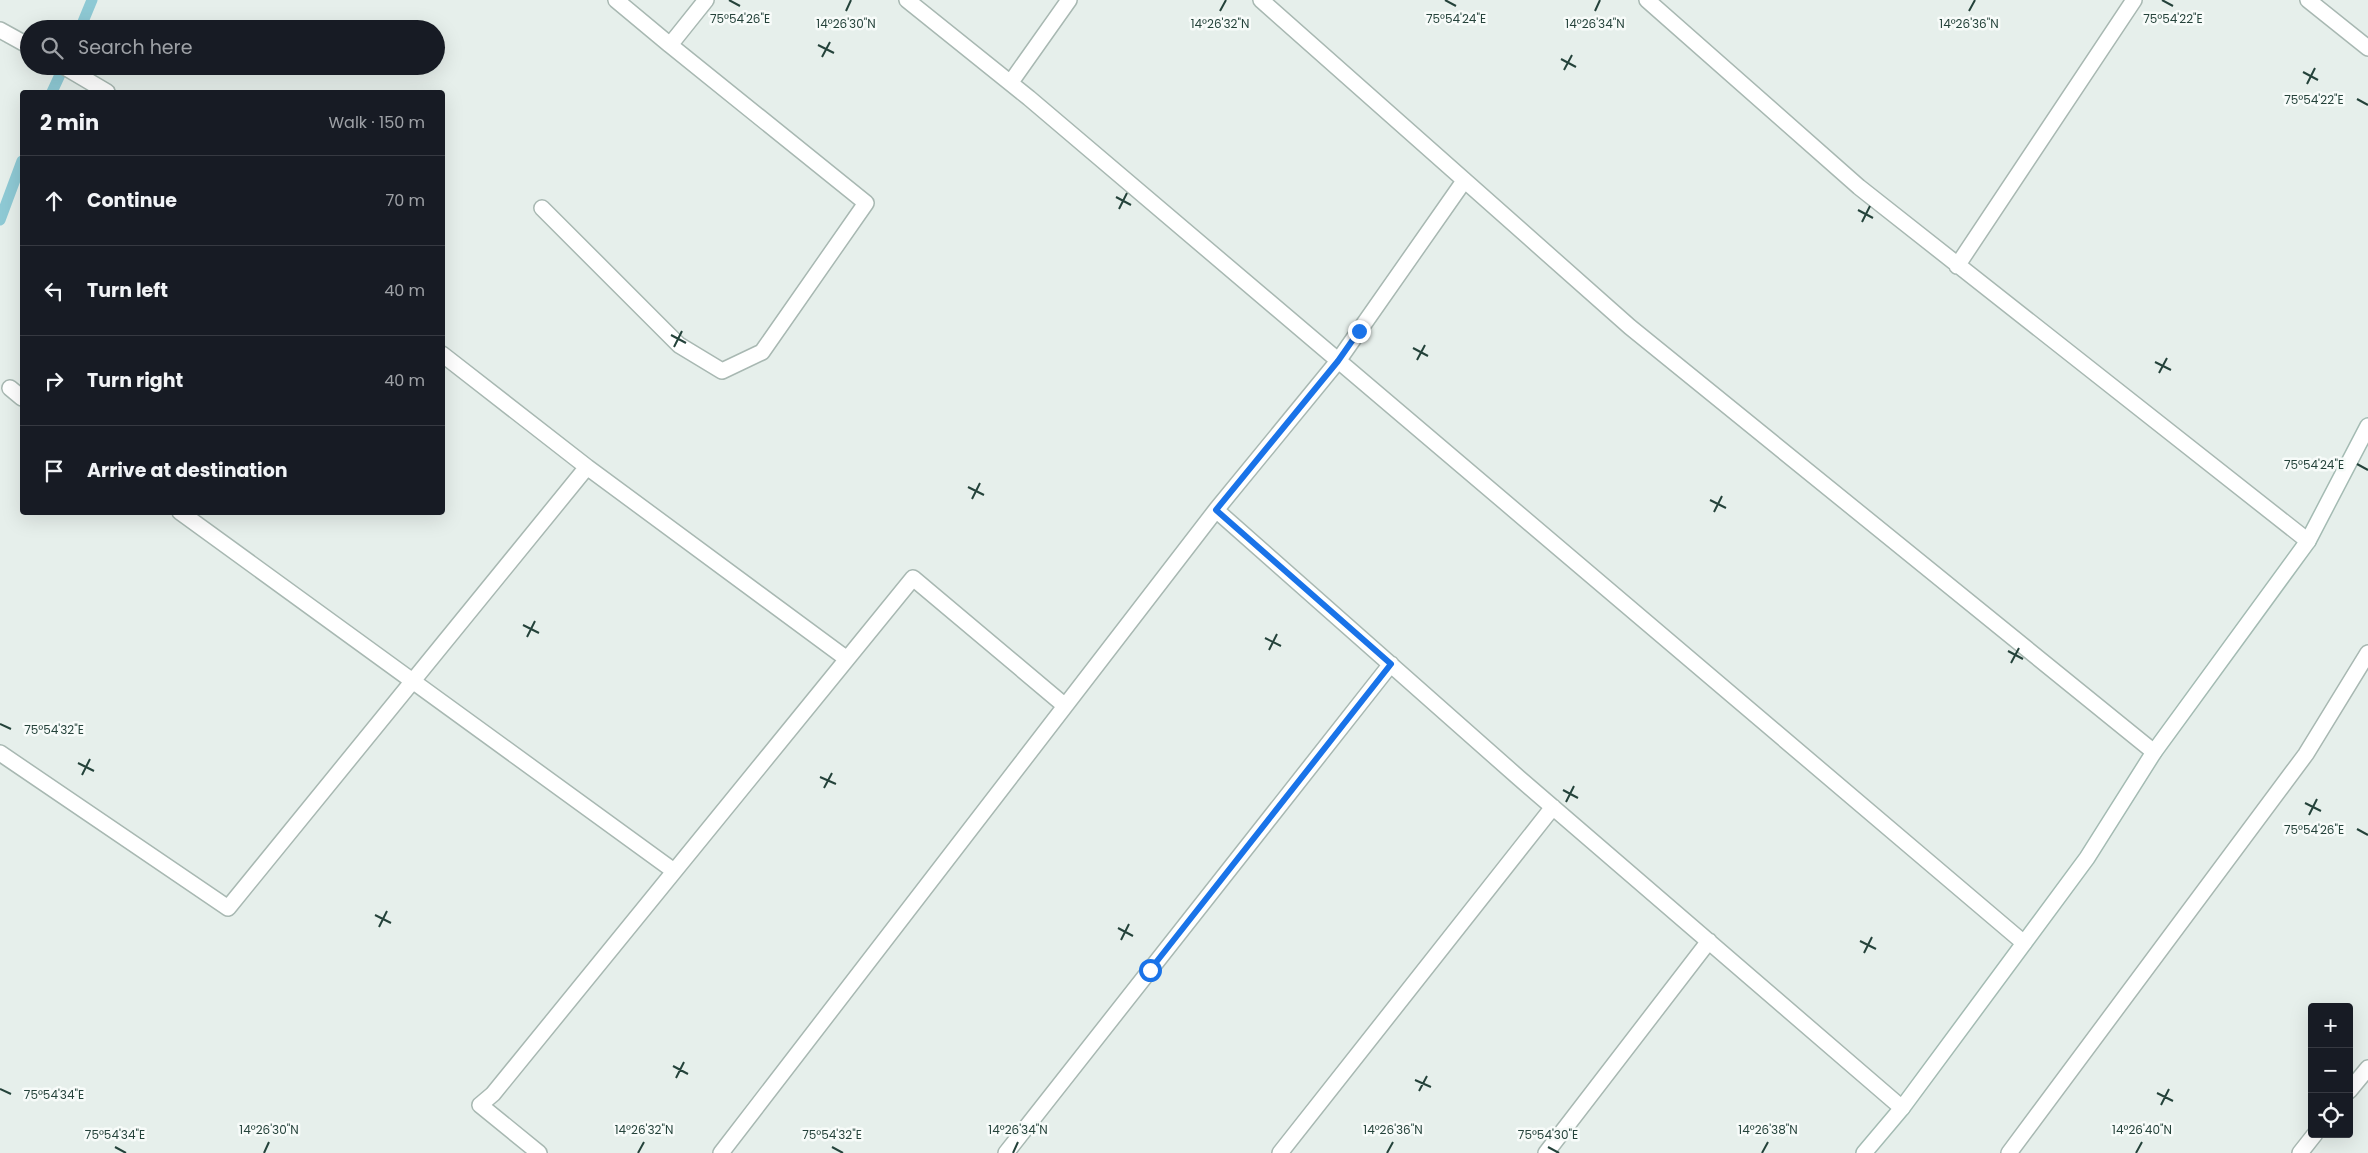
<!DOCTYPE html>
<html lang="en">
<head>
<meta charset="utf-8">
<style>
	body { margin:0; font-family:Poppins,sans-serif; background:#242831; color:#f1f3f6 }
	.controls { position:absolute; right:15px; bottom:15px; display:grid; overflow:hidden; border-radius:5px; box-shadow:0 5px 20px #0002 }
	.controls button { width:45px; height:45px; display:grid; place-items:center; padding:0; border:0; border-bottom:1px solid #363941; background:#171b24; color:#f1f3f6; font:25px sans-serif }
	.stop { position:absolute; width:15px; height:15px; margin:-11px; border:4px solid #1a73e8; border-radius:50%; background:#fff }
	.stop.end { background:#1a73e8; border-color:#fff; box-shadow:0 1px 5px #0008 }
	.list { margin:0; padding:0; list-style:none }
	h2 { display:flex; justify-content:space-between; align-items:center; height:65px; margin:0; padding:0 20px; font-size:21px }
	h2 small { font-size:16px; font-weight:400; color:#9ea1a6 }
	.list li { display:grid; grid-template-columns:32px 1fr auto; gap:15px; align-items:center; box-sizing:border-box; height:90px; padding:0 20px; border-top:1px solid #363941 }
	.list b { display:block; font-size:19px; white-space:nowrap }
	.list em { font-size:16px; font-style:normal; color:#9ea1a6 }
	.icon { flex:none; width:28px; height:28px; fill:none; stroke:currentColor; stroke-width:2; stroke-linecap:round; stroke-linejoin:round }
	.map { position:relative; flex:none; width:2368px; height:1153px; overflow:hidden }
	.search { position:absolute; background:#171b24; box-shadow:0 5px 20px #0002; left:20px; top:20px; width:425px; height:55px; display:flex; align-items:center; gap:12px; box-sizing:border-box; padding:0 18px; border-radius:28px; color:#9ea1a6; font-size:19px }
	.panel { position:absolute; background:#171b24; box-shadow:0 5px 20px #0002; left:20px; top:90px; width:425px; height:425px; border-radius:5px }
	.map>svg:first-child { display:block }
	.lines { fill:none; stroke-linecap:round; stroke-linejoin:round }
	.stream { stroke:#8ec9d4; stroke-width:11 }
	.street-casing { stroke:#a8b8b2; stroke-width:18 }
	.secondary-casing { stroke:#a4bbb3; stroke-width:18 }
	.street { stroke:#fff; stroke-width:15 }
	.secondary { stroke:#fff; stroke-width:15 }
	.route { stroke:#1a73e8; stroke-width:6 }
	.ticks { fill:none; stroke:#24423a; stroke-width:2 }
	.ticks-label { font-size:12px; text-anchor:middle; fill:#24423a; stroke:#f7fbf9; stroke-width:5; stroke-linejoin:round; paint-order:stroke }
</style>
</head>
<body>
<div class="map">
<svg width="2368" height="1153" viewBox="0 0 2368 1153">
	<rect width="100%" height="100%" fill="#e6efeb"/>
	<g class="lines">
		<path class="stream" d="M80,29l12,-29
			M52,92l12,-26
			M0,220l22,-59"/>
		<g class="street-casing">
			<path id="street" d="M616,0l54,45 36,-45
				M907,0l122,98 995,845
				M1261,0l369,327 524,425
				M1647,0l212,187 449,354
				M2308,0l60,48
				M0,30l29,16
				M63,66l44,26
				M1011,82l58,-82
				M542,208l137,137 43,26 40,-19 104,-149 -196,-158
				M1957,266l177,-266
				M10,388l12,10
				M587,467l260,192
				M1216,510l303,268 383,330
				M180,512l494,359
				M0,753l228,155 359,-441 -145,-113
				M2349,1091l19,-23
				M539,1153l-59,-48 13,-11 420,-516 151,127
				M721,1153l495,-643 122,-149 126,-180
				M1006,1153l385,-489
				M1280,1153l273,-346
				M1546,1153l163,-212
				M2009,1153l297,-399 62,-101
				M2300,1153l15,-19"/>
		</g>
		<g class="secondary-casing">
			<path id="secondary" d="M1864,1153l38,-45 185,-250 67,-106 154,-211 60,-115"/>
		</g>
		<use href="#street" class="street"/>
		<use href="#secondary" class="secondary"/>
	</g>
	<g class="lines">
		<path class="route" d="M1150,970l241,-306 -175,-154 122,-149 21,-30"/>
	</g>
	<path class="ticks" d="M729,0l11,6M1445,0l11,6M2162,0l11,6M846,11l5,-11M1220,11l6,-11M1595,11l5,-11M1969,11l6,-11M818,45l16,8M822,57l8,-15M1561,59l15,8M1564,70l8,-15M2303,72l15,8M2307,84l8,-16M2357,99l11,6M1116,197l15,8M1119,209l8,-16M1858,210l15,8M1862,222l8,-16M671,335l15,8M674,347l8,-16M1413,348l15,8M1417,360l8,-15M2155,362l16,8M2159,373l8,-15M2357,464l11,6M968,487l16,8M972,499l8,-16M1710,500l16,8M1714,512l8,-16M523,625l16,8M527,637l8,-16M1265,638l16,8M1269,650l8,-16M2008,651l15,8M2011,663l8,-15M0,724l11,5M78,763l16,8M82,775l8,-16M820,777l16,7M824,788l8,-15M1563,790l15,8M1566,802l8,-16M2305,803l16,8M2309,815l8,-16M2357,829l11,6M375,915l16,8M379,927l8,-16M1118,928l15,8M1121,940l8,-16M1860,941l16,8M1864,953l8,-16M673,1066l15,8M676,1078l8,-16M1415,1080l16,7M0,1089l11,5M1419,1091l8,-15M2157,1093l16,8M2161,1105l8,-16M115,1147l11,6M832,1147l11,6M1548,1147l11,6M264,1153l5,-11M638,1153l6,-11M1013,1153l5,-11M1387,1153l6,-11M1762,1153l6,-11M2136,1153l6,-11"/>
	<g class="ticks-label">
		<text x="740" y="23">75°54'26"E</text>
		<text x="1456" y="23">75°54'24"E</text>
		<text x="2173" y="23">75°54'22"E</text>
		<text x="846" y="28">14°26'30"N</text>
		<text x="1220" y="28">14°26'32"N</text>
		<text x="1595" y="28">14°26'34"N</text>
		<text x="1969" y="28">14°26'36"N</text>
		<text x="2314" y="104">75°54'22"E</text>
		<text x="2314" y="469">75°54'24"E</text>
		<text x="54" y="734">75°54'32"E</text>
		<text x="2314" y="834">75°54'26"E</text>
		<text x="54" y="1099">75°54'34"E</text>
		<text x="269" y="1134">14°26'30"N</text>
		<text x="644" y="1134">14°26'32"N</text>
		<text x="1018" y="1134">14°26'34"N</text>
		<text x="1393" y="1134">14°26'36"N</text>
		<text x="1768" y="1134">14°26'38"N</text>
		<text x="2142" y="1134">14°26'40"N</text>
		<text x="115" y="1139">75°54'34"E</text>
		<text x="832" y="1139">75°54'32"E</text>
		<text x="1548" y="1139">75°54'30"E</text>
	</g>
</svg>
<div class="controls">
<button>+</button>
<button>−</button>
<button><svg class="icon" aria-label="locate" viewBox="0 0 24 24"><circle cx="12" cy="12" r="6"/><path d="M12 2v4M12 18v4M2 12h4M18 12h4"/></svg></button>
</div>
<div class="stop" style="left:1150px;top:970px"></div>
<div class="stop end" style="left:1359px;top:331px"></div>
<div class="search"><svg class="icon" aria-label="search" viewBox="0 0 24 24"><circle cx="10" cy="10" r="6"/><path d="M15 15l6 6"/></svg>Search here</div>
<section class="panel">
<h2>2 min<small>Walk · 150 m</small></h2>
<ul class="list">
<li><svg class="icon" aria-label="ahead" viewBox="0 0 24 24"><path d="M12 20V5M6 11l6-6 6 6"/></svg><div><b>Continue</b></div><em>70 m</em></li>
<li><svg class="icon" aria-label="left" viewBox="0 0 24 24"><path d="M17 20v-9H6M10 6l-5 5 5 5"/></svg><div><b>Turn left</b></div><em>40 m</em></li>
<li><svg class="icon" aria-label="right" viewBox="0 0 24 24"><path d="M7 20v-9h11M14 6l5 5-5 5"/></svg><div><b>Turn right</b></div><em>40 m</em></li>
<li><svg class="icon" aria-label="arrive" viewBox="0 0 24 24"><path d="M6 21V4h12l-3 4 3 4H6"/></svg><div><b>Arrive at destination</b></div></li>
</ul>
</section>
</div>
</body>
</html>
